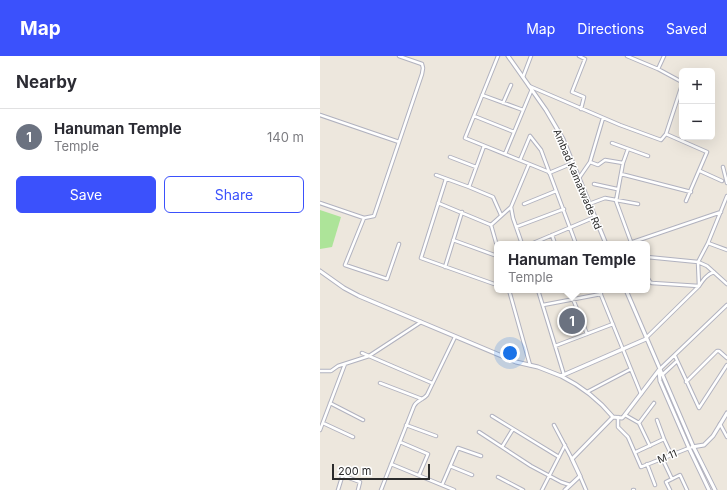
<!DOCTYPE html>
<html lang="en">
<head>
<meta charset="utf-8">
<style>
	body { margin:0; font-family:Inter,sans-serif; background:#f7f7f7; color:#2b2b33 }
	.controls { position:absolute; right:12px; top:12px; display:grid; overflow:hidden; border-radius:6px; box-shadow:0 4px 16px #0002 }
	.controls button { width:36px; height:36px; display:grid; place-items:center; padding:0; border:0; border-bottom:1px solid #e1e1e2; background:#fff; color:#2b2b33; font:20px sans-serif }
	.scale { position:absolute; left:12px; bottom:10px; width:98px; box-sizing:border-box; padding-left:4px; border:2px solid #2b2b2b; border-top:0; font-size:11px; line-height:14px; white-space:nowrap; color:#2b2b2b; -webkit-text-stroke:3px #fff; paint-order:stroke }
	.you { position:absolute; left:190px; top:297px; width:14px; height:14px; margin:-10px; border:3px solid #fff; border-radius:50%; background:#1a73e8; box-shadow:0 0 0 6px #1a73e833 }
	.badge { display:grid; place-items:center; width:26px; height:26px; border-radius:50%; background:#3b51fc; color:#fff; font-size:13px; font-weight:700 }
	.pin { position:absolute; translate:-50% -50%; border:2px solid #fff; box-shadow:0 1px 4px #0006 }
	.popup { position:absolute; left:174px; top:185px; width:156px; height:52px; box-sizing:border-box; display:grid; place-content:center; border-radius:6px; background:#fff; filter:drop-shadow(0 1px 3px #0005); font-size:13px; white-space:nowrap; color:#7c7c81 }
	.popup b { font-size:15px; color:#2b2b33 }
	.popup::after { content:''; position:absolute; left:50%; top:100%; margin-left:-8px; border:8px solid transparent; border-top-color:#fff }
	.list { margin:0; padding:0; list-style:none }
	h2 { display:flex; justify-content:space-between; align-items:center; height:52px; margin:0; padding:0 16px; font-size:17px }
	h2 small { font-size:13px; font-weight:400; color:#7c7c81 }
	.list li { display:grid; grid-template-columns:26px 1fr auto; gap:12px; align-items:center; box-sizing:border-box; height:56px; padding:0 16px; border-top:1px solid #e1e1e2 }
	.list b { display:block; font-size:15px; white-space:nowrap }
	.list p { margin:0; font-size:13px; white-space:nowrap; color:#7c7c81 }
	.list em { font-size:13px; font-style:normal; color:#7c7c81 }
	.actions { display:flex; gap:8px; padding:12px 16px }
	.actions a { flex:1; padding:9px 0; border:1px solid #3b51fc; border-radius:6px; text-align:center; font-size:14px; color:#3b51fc }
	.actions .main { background:#3b51fc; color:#fff }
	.map { position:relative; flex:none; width:407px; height:434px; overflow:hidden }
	header { display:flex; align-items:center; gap:24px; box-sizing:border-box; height:56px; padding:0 20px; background:#3b51fc; color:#fff }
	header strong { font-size:19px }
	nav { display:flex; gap:22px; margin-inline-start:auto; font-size:14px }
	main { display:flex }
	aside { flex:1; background:#fff }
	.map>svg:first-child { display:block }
	.green { fill:#ade499 }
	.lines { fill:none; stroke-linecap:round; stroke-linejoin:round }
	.minor-casing { stroke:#b1b2bf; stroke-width:4.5 }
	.tertiary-casing { stroke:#b1b2bf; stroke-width:5 }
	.minor { stroke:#fff; stroke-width:2.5 }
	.tertiary { stroke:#fff; stroke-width:3 }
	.labels { text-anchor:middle; stroke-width:3; stroke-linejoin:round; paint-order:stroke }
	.street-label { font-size:10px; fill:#2b2b2b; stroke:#fff }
</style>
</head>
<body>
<header>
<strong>Map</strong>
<nav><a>Map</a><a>Directions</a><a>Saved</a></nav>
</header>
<main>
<aside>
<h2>Nearby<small></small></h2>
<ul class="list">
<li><span class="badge" style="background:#6b7280">1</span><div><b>Hanuman Temple</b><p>Temple</p></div><em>140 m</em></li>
</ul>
<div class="actions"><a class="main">Save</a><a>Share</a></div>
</aside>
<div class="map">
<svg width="407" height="434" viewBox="0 0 407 434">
	<rect width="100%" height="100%" fill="#ede7dd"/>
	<path class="green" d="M0,154l21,7 -9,30 -12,2z"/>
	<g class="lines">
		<g class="minor-casing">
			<path id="minor" d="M178,0l-33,82 84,34
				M259,0l6,3 -13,33 12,5 -3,12
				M307,0l31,13 24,13
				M338,13l6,-13
				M203,21l8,-21
				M209,30l91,39 41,15 5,-6 16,-49
				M162,39l41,15
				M183,47l8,-18
				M0,59l79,27
				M154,60l40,16
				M346,78l41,18 -21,49
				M210,80l11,14 35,94
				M292,87l36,13
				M164,90l-15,41 24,10 8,18
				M308,93l-5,14 -7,38 15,41
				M185,98l27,-65
				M130,101l26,10
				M200,104l10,-24
				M270,106l8,3 7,-5 18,3
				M403,111l4,16
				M380,115l22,10
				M229,117l24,-10
				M301,118l70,18
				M116,119l33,12
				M259,122l11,-16 13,-44
				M126,123l-25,79 76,27
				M274,128l23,5
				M0,147l44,15 10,-2 48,-142 1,-6 -1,-4 -23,-8
				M118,147l53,22 6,21
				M204,148l32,-13
				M269,148l16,-6 33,6
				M44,162l-19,47 42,14 12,-35
				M171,169l20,-18
				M196,171l48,-18
				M232,179l3,9
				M133,184l44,16
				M388,187l19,7
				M202,188l-9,-26 -2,-11 18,-43
				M211,188l64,-27
				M307,188l94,-32
				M327,201l51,5 10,-19 19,-47
				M125,211l17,-55
				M327,221l3,5 2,1 47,3
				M379,230l-1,-24 9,4 20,18
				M189,234l21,75
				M218,234l26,85
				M279,234l42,104
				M253,243l14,35
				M223,249l58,-11
				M326,282l53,-52c4,-6 8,-12 15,-14
				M235,290l58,-22
				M42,297l70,30
				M355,300l24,52 28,-43
				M340,313l67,-64
				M0,315h11l7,-5 31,-10 52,-34
				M342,319l15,-14
				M366,326l31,-31h2l8,7
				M60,327l42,16
				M267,336l44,-23
				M10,347l33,17
				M305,359l14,8
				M172,360l67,41
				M298,361v10l10,10 13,30 48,-19
				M3,367l30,14
				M400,368l7,13
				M86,369l30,11
				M234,369l18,34
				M0,374l25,-66
				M159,376l52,34 30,16 9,3
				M344,383l7,15
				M80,386l28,12 -9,21
				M330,390l-11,-23 15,-20
				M182,391l11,-18
				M316,396l28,-13 -7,-19
				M342,402l10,21
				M71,408l63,26
				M327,408l8,21
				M130,410l22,9
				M260,420l6,14
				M178,421l25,13
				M122,429l16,-37 23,8
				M18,434l4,-13 2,-1 16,6 -2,8
				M61,434l33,-84c3,-6 9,-6 13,-11l28,-58
				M222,434l23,-45
				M313,434h1
				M350,434l-4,-8 14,-7 7,15"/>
		</g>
		<g class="tertiary-casing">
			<path id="tertiary" d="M188,0l38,54 17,29 43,105
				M0,215l24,17 15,8 157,66 22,5 23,9 85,-37
				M306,234l67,156 22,44
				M339,315l1,10 29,67 20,42
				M241,320c20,10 38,24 52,41
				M372,391l12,-2 9,-9 14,-23
				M245,434l15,-14 -8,-17 41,-42 9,1 2,-2 35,-46"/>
		</g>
		<use href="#minor" class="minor"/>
		<use href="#tertiary" class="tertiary"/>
	</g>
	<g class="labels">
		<g class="street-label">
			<text transform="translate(258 123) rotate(67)" y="4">Ambad Kamatwade Rd</text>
			<text transform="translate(347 400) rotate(-22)" y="4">M 11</text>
		</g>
	</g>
</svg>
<div class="controls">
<button>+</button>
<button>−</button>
</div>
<div class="scale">200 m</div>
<div class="you"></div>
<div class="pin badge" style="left:252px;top:265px;background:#6b7280">1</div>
<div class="popup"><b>Hanuman Temple</b>Temple</div>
</div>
</main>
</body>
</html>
